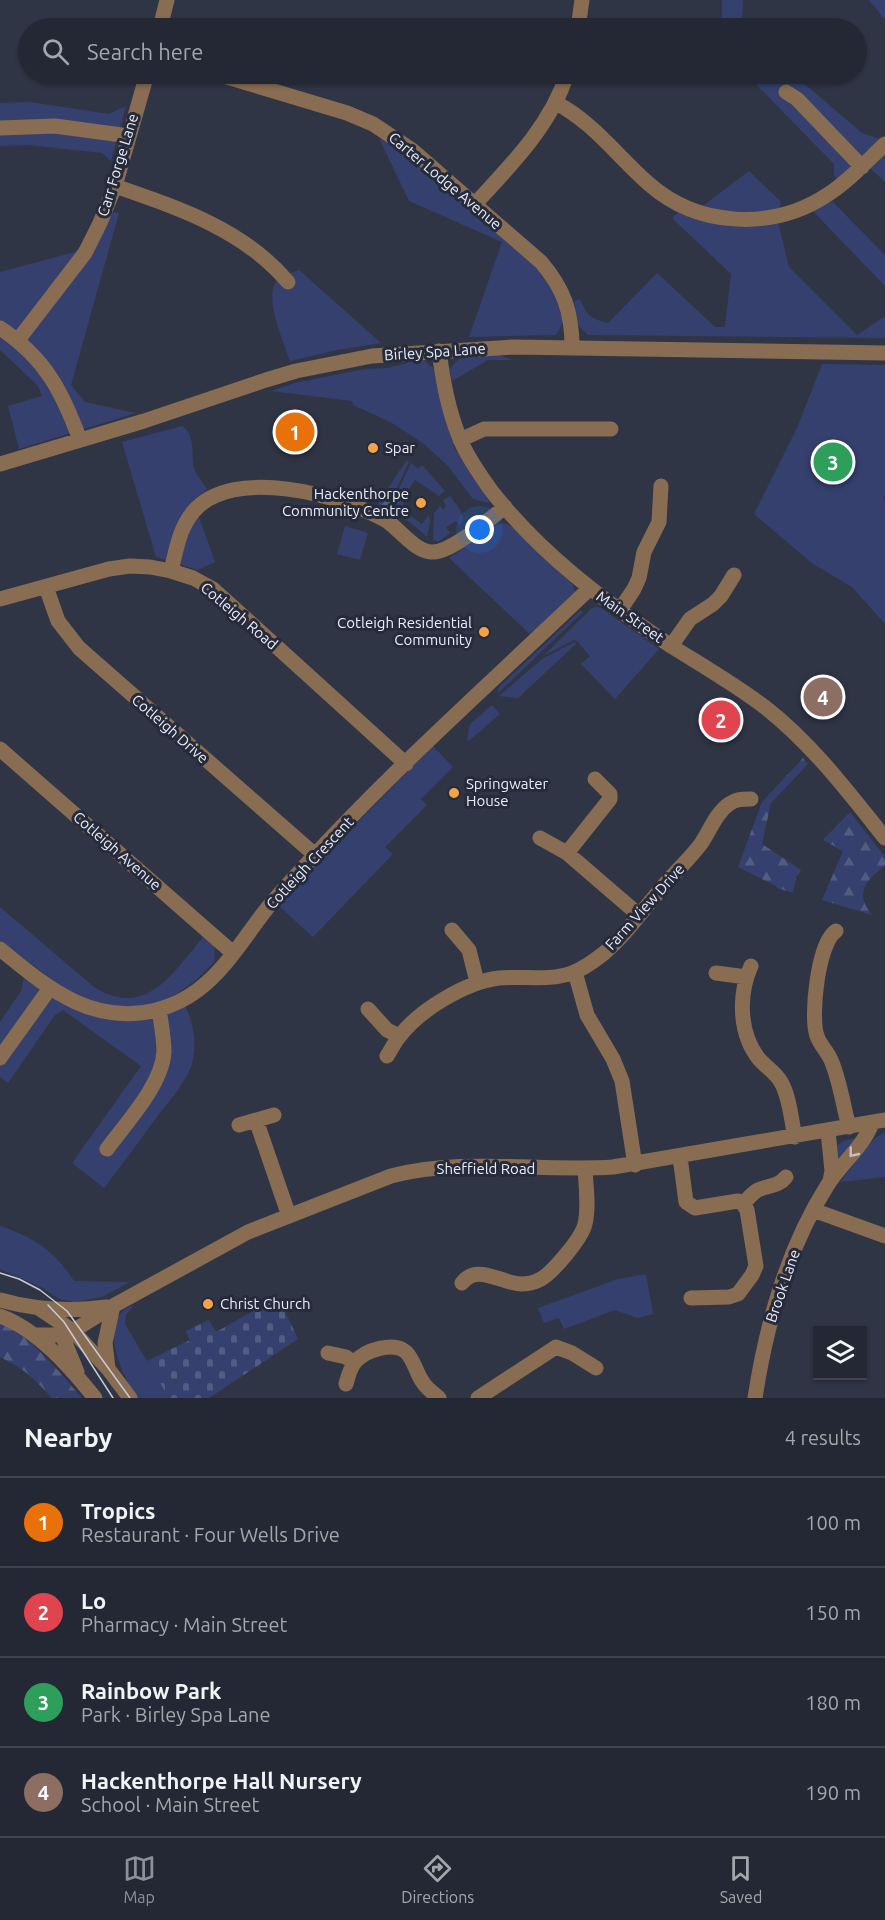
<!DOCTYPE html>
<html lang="en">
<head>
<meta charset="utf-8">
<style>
	body { margin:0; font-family:Ubuntu,sans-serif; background:#2c303c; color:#f1f3f6 }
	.controls { position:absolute; right:18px; bottom:18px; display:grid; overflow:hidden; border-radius:0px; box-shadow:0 2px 4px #0004 }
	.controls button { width:54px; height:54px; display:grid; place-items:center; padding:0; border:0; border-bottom:2px solid #41444f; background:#242834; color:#f1f3f6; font:30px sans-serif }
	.you { position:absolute; left:480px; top:530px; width:21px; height:21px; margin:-15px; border:4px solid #fff; border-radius:50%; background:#1a73e8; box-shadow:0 0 0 9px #1a73e833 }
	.badge { display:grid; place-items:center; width:39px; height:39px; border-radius:50%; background:#8c9099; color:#fff; font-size:20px; font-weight:700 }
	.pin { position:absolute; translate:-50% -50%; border:3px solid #fff; box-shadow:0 2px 6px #0006 }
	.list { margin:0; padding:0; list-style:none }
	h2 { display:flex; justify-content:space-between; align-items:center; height:78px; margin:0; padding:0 24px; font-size:26px }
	h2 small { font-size:20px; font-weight:400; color:#a3a6ac }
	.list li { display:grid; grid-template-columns:39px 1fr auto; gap:18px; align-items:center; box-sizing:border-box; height:90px; padding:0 24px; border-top:2px solid #41444f }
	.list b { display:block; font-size:22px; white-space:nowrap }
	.list p { margin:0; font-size:20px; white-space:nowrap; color:#a3a6ac }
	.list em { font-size:20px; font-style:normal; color:#a3a6ac }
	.icon { flex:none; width:33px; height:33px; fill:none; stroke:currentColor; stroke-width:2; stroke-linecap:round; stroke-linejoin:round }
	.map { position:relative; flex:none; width:885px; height:1398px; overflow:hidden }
	.search { position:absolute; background:#242834; box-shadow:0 2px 4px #0004; left:18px; right:18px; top:18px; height:66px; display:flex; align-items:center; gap:15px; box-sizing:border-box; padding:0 21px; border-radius:33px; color:#a3a6ac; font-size:22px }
	.sheet { height:438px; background:#242834 }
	nav { display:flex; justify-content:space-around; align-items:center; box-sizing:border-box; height:84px; border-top:2px solid #41444f; background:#242834; font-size:16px; color:#a3a6ac }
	nav a { display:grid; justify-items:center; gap:3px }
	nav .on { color:#8c9099 }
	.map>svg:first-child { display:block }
	.green { fill:#35406e }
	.forest { fill:url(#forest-firs) }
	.cemetery { fill:url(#cemetery-stones) }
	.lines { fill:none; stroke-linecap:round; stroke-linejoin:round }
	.minor { stroke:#896d52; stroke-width:15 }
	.tram { stroke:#c7cad6; stroke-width:1.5 }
	.oneway { stroke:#c7c0bd }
	.poi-dot { fill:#f6a247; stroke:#262b3b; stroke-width:2 }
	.labels { text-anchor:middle; stroke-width:6; stroke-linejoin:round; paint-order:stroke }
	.street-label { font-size:15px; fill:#e9ecf7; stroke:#262b3b }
	.poi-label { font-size:15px; fill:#e9ecf7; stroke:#262b3b; text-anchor:start }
</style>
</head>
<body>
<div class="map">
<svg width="885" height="1398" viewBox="0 0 885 1398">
	<defs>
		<pattern id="forest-firs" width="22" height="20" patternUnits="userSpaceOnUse" patternTransform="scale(1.5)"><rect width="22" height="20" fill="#35406e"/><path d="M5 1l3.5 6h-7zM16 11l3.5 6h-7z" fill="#525c83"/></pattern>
		<pattern id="cemetery-stones" width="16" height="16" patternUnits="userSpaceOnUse" patternTransform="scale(1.5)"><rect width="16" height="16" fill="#35406e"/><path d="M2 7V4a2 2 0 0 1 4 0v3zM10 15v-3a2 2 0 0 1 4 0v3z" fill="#525c83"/></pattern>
	</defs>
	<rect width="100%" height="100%" fill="#303546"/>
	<path class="green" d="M722,0h21l-1,20 6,8h-26z
		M869,0h16v20z
		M746,74h47l69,59 18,6 -42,41 -4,-5v-11z
		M30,102l79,12 17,-8 -15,55 -9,-8 -74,-8 -28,1v-43z
		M383,137l23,15 131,114 25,39 2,16 -8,14 -87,2 33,-95 -93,-41 -29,-61z
		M885,151v31l-16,-15z
		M749,171l32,31 -3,20 11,45 68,68 28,-19v22l-297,-3 -9,-9 -5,-25 6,-2c8,18 10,19 28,24l49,-50 58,54h10l6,-53 -59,-56 6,-6 26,-7z
		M833,202l52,53v31l-77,-80z
		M112,212l7,1 -48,172 14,17 51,11 -117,36 -11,-43 34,-10 -4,-10 -38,-36v-78l75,-20z
		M299,270l82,73 -44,7 -47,11c-6,-19 -28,-65 -12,-82 4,-4 15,-6 21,-9z
		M497,354l16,6h-25l-36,21 -2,-12 11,-13z
		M418,360l7,1 8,7 21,79 15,24 23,28 -4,4 -15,-4 -25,-33 -25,-23 -31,-20 -39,-18 -1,-4 -81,-10 24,-8 70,-14 23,-1z
		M822,364l63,1v130l-2,3 2,2v124l-33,-37 -39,-23 -59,-50 43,-86z
		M182,426c14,9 9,28 12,42 2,7 9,15 13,21l-14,11 22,62 -17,8 -42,-13 -34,-115z
		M411,463l7,6 4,-4 23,26 -6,5 -24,-16 -14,21 3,3 -7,10 -8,-4z
		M450,496c6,9 18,19 10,30l-4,-5 -10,6 4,6 -12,9 -5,-2 1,-27 6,-7 3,3 3,-3 -3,-6z
		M402,510l20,14 7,-9 1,7 -3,15 -16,-14 -12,-8z
		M504,523c20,6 53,46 69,62l2,7 -42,45 -84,-79 48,-33z
		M345,526l23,7 -8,27 -23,-6z
		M597,607l4,1 58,41 -44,50 -34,-35 9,-8 -13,-15 -3,-1 -31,16 49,-48z
		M581,610l2,2 -86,82 2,-7z
		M575,642l1,2 -58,54 -19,-2 43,-37z
		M492,705l8,9 -31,27 -2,-2 3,-15z
		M433,746l20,21 -32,32 6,6 -42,42 8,7 -80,83 -34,-31 55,-60z
		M0,907l94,80c53,33 79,-15 110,-51l11,9 -1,17 -18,18 -20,14 -21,12 -28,2 -33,-5 -23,-10 -71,-52z
		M24,978l36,24 24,11 101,-7c9,17 12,39 7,58 -6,18 -21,35 -33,50 -18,25 -36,49 -55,74l-32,-25 69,-97 -78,-56 -8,5 -47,68 -8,-6v-55l21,-31z
		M885,1132v45l-45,5 34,-43z
		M860,1138l-15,17 -6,3 -3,-2 -1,-9c8,-7 14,-8 25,-9z
		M0,1226c33,11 55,25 74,55l56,1 -28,15 -28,5 -15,-3 -16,-11 -43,-19z
		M646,1274l7,40 -15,4 -23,-8 -51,19 -5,-11 -15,5 -6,-15 80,-29z
		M134,1305l-8,10 -1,9 44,74h-32c-13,-20 -35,-64 -15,-86 2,-3 8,-5 12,-7z"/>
	<path class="forest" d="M406,461l3,1 -22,47 -9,-5z
		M803,758l5,6 -37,39 -9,41 39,26 -5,7 -3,16 -16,-5 -1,-2 -38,-19 24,-65z
		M850,812l35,45v8c-18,16 -32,26 -13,50l-50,-15 21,-49 -20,-11z
		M0,1320c33,20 57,49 82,78h-30c-16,-18 -30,-31 -52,-41z"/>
	<path class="cemetery" d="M278,1297l20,42 -89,59h-40l-22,-37 43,-21 -4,-9 23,-11 7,12z"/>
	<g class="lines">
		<path class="minor" d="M160,28l7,-28
			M578,28l4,-28
			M217,74l130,39 26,11 39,26 129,112c23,27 31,50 31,85
			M786,92l11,7 65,68
			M556,103c37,19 62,54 93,81 49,43 123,47 178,11 22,-14 39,-33 58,-51
			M0,128l55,-2 74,10
			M115,186c63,22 128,43 173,96
			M475,204c36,-39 76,-79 92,-130
			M0,328c45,30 62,63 80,112
			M18,340l67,-87 15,-30 15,-37 32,-112
			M439,351c4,30 9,59 21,88 7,18 19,34 30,50 50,65 114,112 181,157 32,20 65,39 95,62 46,36 83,85 119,130
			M460,440l24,-11h127
			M0,464l144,-43 122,-41 30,-9 76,-15 141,-9 372,6
			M171,571c5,-20 8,-42 22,-59 39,-47 149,-17 194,9 13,9 28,30 44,31 19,2 58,-33 74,-45
			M46,587l12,34 21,27 236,207
			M0,599l109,-30 21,-3 20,1 21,4 22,7 20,11 193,175
			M620,610l14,-21 5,-11 5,-26 15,-30 2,-36
			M671,646l19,-27 23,-15 8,-8 13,-21
			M0,749l233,204
			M540,838l27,15 72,62
			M567,853l43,-54v-5l-15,-15
			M452,930l17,20 8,32
			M836,931c-18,11 -26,86 -19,105 3,9 10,15 14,24 9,21 12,45 18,67
			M0,949c48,39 91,77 157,61 14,-4 29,-11 41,-20 27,-20 46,-52 67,-79 15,-19 32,-36 48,-54 87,-94 184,-180 276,-268
			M751,966c-13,29 -12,68 8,93 7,8 17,14 22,23 9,16 10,37 14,55
			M575,972l12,43 26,44 9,22 13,84
			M716,973l30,4
			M368,1009l19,21 12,6
			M387,1056c4,-6 7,-13 12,-19 20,-27 67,-55 100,-59 24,-2 51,3 73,-5 11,-4 22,-12 31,-19 21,-17 35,-38 52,-58 14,-18 31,-33 45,-51 10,-14 15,-31 29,-41 7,-5 13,-5 22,-5
			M0,1058l50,-70
			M256,1120l33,96
			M239,1125l35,-10
			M828,1131l4,40 -2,10
			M107,1149c19,-26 55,-64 57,-97 0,-14 -3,-29 -5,-43
			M680,1157l6,45 9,6 43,-7 5,3 4,6 9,56 -4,9 -14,19 -9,3 -38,1
			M743,1204c5,-5 9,-11 15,-14 10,-5 20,-3 28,-13
			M813,1210l72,26
			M462,1283c15,-20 38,0 59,1 6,0 12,-1 18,-4 12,-5 43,-42 46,-56 4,-17 1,-37 0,-55
			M0,1300c36,10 70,12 107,7
			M40,1309l33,22 36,39 21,28
			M0,1316c37,13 71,52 95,82
			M63,1327l-1,8 15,37
			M34,1335h22l17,-4 40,-25 135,-74 143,-56c71,-19 149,-4 222,-9l272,-47
			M328,1353l18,4 8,6
			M108,1368l-3,-25 8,-37
			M346,1384c2,-7 4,-16 9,-22 10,-12 39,-21 51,-10 8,8 10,20 16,29 4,7 11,12 17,17
			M478,1398l78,-51 16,6 24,15
			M755,1398c11,-72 32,-149 72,-212 13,-22 36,-38 45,-63"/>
		<path class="tram" d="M0,1273l19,6 21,11 27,21 63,87
			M48,1305l16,17 49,76"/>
	</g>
	<defs><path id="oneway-chevron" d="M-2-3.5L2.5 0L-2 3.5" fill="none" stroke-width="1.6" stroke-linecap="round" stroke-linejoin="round" transform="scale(1.5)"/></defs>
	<use class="oneway" href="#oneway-chevron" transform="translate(853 1153) rotate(129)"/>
	<g class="poi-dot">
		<circle cx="373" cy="448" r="6"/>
		<circle cx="421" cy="503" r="6"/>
		<circle cx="484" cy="632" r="6"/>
		<circle cx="454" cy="793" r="6"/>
		<circle cx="208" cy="1304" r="6"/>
	</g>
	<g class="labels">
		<g class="street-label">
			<text transform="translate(118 165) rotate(-73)" y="5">Carr Forge Lane</text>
			<text transform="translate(445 181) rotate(40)" y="5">Carter Lodge Avenue</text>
			<text transform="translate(435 352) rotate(-4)" y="5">Birley Spa Lane</text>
			<text transform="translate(239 616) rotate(40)" y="5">Cotleigh Road</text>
			<text transform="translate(630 617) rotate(35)" y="5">Main Street</text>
			<text transform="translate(170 729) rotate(41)" y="5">Cotleigh Drive</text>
			<text transform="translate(117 851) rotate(41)" y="5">Cotleigh Avenue</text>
			<text transform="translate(310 863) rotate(-47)" y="5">Cotleigh Crescent</text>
			<text transform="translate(645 907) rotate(-48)" y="5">Farm View Drive</text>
			<text x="486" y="1174">Sheffield Road</text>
			<text transform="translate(783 1286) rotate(-71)" y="5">Brook Lane</text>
		</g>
		<g class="poi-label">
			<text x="385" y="453">Spar</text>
			<text x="409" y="499" text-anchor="end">Hackenthorpe<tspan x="409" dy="17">Community Centre</tspan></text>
			<text x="472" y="628" text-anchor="end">Cotleigh Residential<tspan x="472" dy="17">Community</tspan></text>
			<text x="466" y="789">Springwater<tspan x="466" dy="17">House</tspan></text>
			<text x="220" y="1309">Christ Church</text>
		</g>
	</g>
</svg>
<div class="controls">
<button><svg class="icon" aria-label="layers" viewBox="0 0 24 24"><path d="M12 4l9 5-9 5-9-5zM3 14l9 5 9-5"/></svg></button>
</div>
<div class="you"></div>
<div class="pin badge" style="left:295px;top:432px;background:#e8710a">1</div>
<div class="pin badge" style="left:721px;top:720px;background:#e0444e">2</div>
<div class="pin badge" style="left:833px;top:462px;background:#2e9e5b">3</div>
<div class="pin badge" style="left:823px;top:697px;background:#8d6e63">4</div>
<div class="search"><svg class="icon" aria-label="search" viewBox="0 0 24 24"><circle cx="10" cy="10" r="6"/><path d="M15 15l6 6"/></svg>Search here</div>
</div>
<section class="sheet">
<h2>Nearby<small>4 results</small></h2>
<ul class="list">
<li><span class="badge" style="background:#e8710a">1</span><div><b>Tropics</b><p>Restaurant · Four Wells Drive</p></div><em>100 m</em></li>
<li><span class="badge" style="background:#e0444e">2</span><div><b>Lo</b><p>Pharmacy · Main Street</p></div><em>150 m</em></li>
<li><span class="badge" style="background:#2e9e5b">3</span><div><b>Rainbow Park</b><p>Park · Birley Spa Lane</p></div><em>180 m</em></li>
<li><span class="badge" style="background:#8d6e63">4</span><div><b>Hackenthorpe Hall Nursery</b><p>School · Main Street</p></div><em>190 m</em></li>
</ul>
</section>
<nav>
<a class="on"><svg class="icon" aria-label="map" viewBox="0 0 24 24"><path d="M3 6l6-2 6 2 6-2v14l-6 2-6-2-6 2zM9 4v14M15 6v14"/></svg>Map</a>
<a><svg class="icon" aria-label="directions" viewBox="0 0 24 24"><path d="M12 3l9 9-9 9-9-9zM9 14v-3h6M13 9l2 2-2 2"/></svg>Directions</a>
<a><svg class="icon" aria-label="saved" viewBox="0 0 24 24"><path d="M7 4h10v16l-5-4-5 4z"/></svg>Saved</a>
</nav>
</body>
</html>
